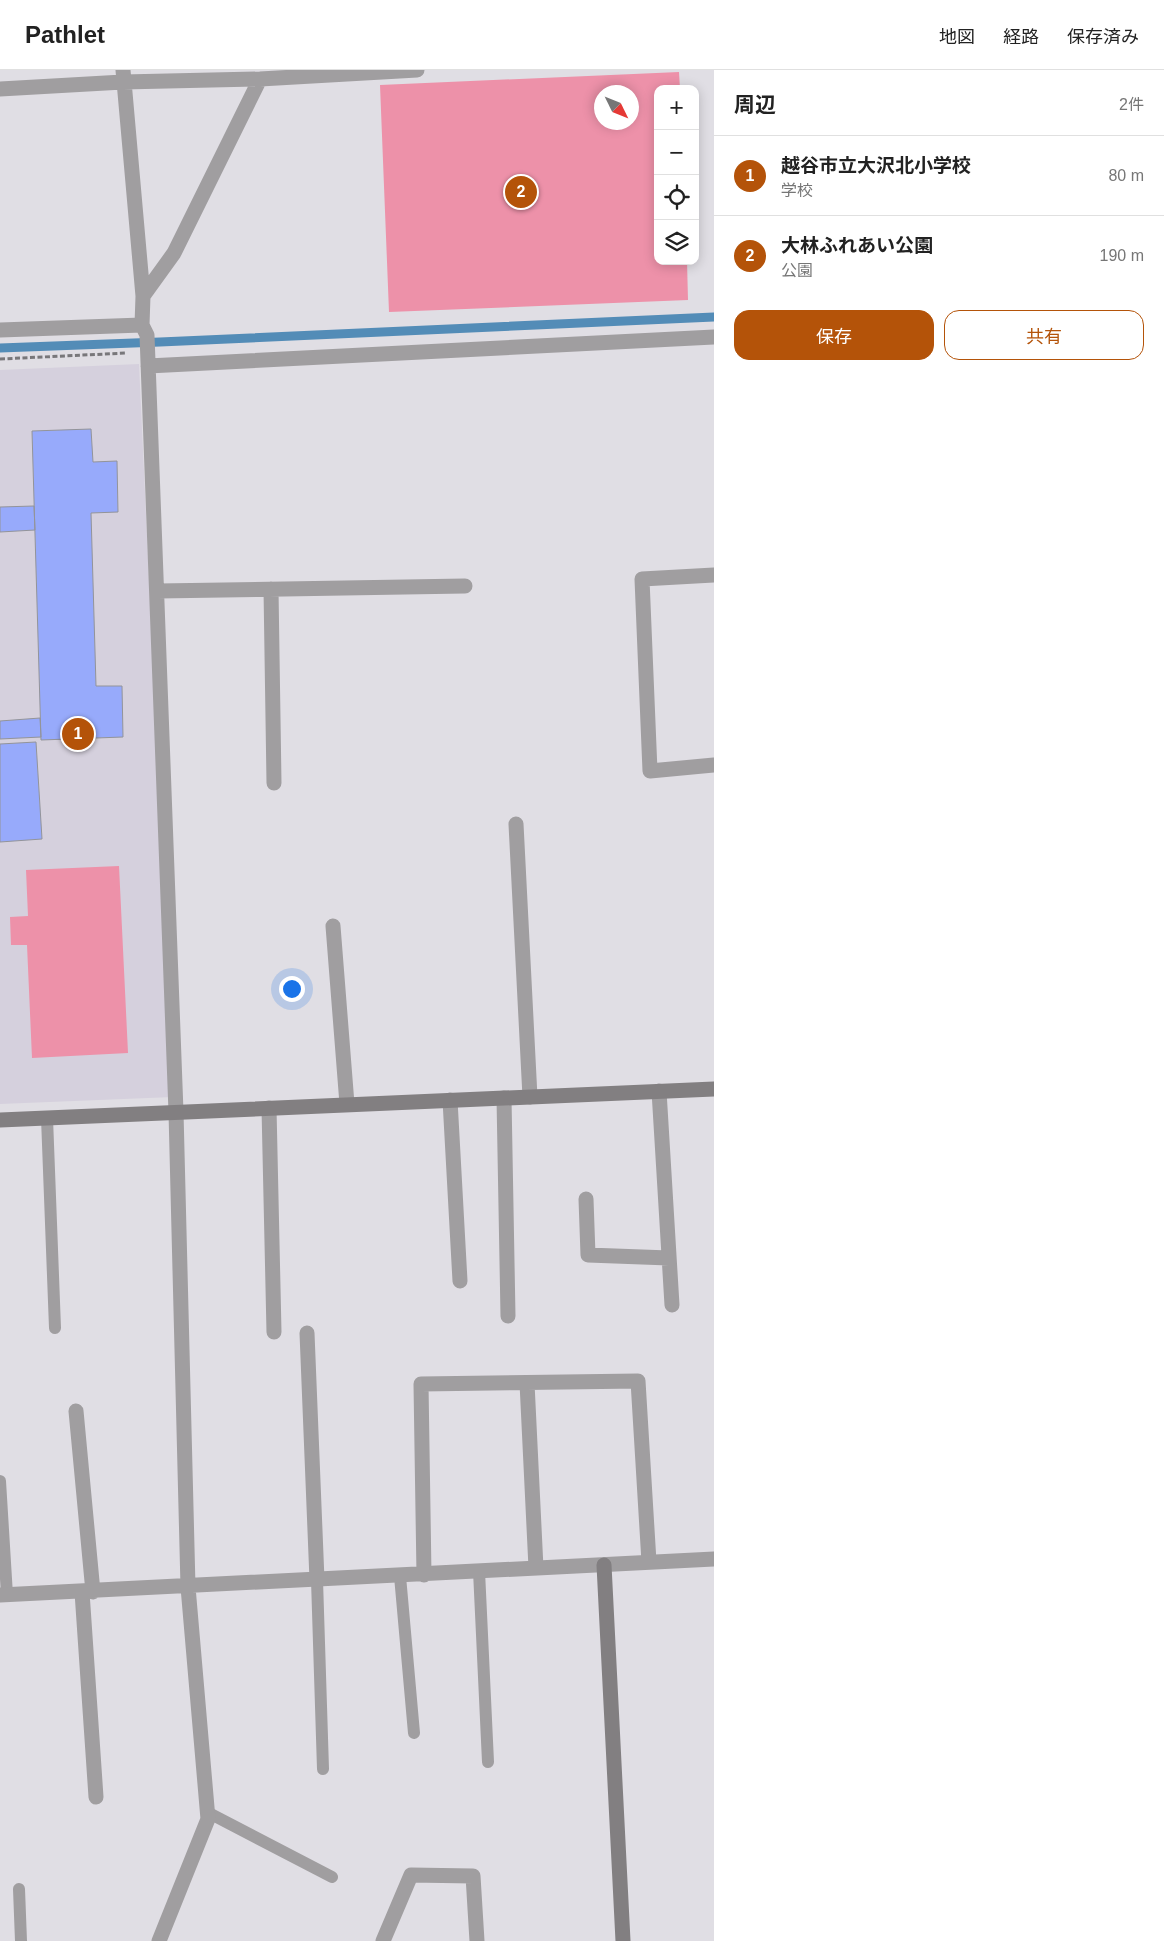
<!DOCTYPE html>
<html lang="ja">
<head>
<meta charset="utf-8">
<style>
	body { margin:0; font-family:Helvetica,"Noto Sans JP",sans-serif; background:#f6f6f6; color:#222 }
	.controls { position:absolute; right:15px; top:15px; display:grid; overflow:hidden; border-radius:10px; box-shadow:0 2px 12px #0003 }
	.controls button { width:45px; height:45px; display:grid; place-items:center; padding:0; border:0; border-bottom:1px solid #e0e0e0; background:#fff; color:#222; font:25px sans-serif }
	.compass { position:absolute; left:594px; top:15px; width:45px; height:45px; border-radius:50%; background:#fff; box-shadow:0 2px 12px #0003; rotate:133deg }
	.you { position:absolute; left:291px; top:918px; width:18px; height:18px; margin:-12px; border:4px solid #fff; border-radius:50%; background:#1a73e8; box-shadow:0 0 0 8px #1a73e833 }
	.badge { display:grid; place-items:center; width:32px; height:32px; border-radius:50%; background:#b45309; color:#fff; font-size:16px; font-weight:700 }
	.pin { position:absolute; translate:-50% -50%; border:2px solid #fff; box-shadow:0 1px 5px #0006 }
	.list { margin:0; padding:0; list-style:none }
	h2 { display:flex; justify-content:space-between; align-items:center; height:65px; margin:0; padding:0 20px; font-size:21px }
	h2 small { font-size:16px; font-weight:400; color:#767676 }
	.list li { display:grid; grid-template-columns:32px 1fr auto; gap:15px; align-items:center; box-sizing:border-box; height:80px; padding:0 20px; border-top:1px solid #e0e0e0 }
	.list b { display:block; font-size:19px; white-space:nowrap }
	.list p { margin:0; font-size:16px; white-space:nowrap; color:#767676 }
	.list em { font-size:16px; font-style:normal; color:#767676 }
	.actions { display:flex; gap:10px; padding:15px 20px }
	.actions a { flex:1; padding:11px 0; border:1px solid #b45309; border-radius:15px; text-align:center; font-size:18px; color:#b45309 }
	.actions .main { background:#b45309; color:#fff }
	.icon { flex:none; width:28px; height:28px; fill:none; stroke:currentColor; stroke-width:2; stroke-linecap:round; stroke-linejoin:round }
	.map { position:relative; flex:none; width:714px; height:1871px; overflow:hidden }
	header { display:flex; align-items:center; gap:30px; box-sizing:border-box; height:70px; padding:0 25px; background:#fff; border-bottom:1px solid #e0e0e0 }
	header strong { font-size:24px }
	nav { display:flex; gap:28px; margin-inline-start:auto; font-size:18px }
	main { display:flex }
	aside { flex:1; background:#fff }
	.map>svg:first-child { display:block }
	.built { fill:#d5d0dd }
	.green { fill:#ed91a9; fill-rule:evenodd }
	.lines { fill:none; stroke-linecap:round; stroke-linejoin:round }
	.stream { stroke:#538cb7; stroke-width:9 }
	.building { fill:#97aafb; stroke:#939499 }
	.path { stroke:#78777a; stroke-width:3; stroke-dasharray:5 2.5; stroke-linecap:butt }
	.lane { stroke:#a09ea0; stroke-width:12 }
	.street { stroke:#a09ea0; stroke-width:15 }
	.secondary { stroke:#827f81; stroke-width:15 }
</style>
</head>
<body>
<header>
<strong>Pathlet</strong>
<nav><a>地図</a><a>経路</a><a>保存済み</a></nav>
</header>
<main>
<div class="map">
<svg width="714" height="1871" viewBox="0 0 714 1871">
	<rect width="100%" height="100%" fill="#e0dee4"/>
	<path class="built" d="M139,294l34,733 -173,7v-734z"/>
	<path class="green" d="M679,2l1,17h-22v172h29l1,39 -299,12 -9,-227zM602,22h30v30h-30z
		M119,796l9,187 -96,5 -5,-113h-16l-1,-28 18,-1 -2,-46z"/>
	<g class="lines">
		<path class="stream" d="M0,278l160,-6 554,-25"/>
	</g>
	<path class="building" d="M91,359l2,33 24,-1 1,51 -27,1 5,173h26l1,51 -82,3 -9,-309z
		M34,436l1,24 -35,2v-25z
		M40,648l1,19 -41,2v-18z
		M36,672l6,97 -42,3v-98z"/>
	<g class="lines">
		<path class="path" d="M0,289l127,-6"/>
		<path class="lane" d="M47,1048l8,210
			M0,1411l7,114
			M479,1501l9,191
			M400,1506l14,157
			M317,1510l6,189
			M207,1742l125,65
			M19,1819l2,52"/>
		<path class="street" d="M123,0l20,226
			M0,19l123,-7 137,-3 157,-9
			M0,260l142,-5
			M148,296l566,-29
			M714,505l-72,4 8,192 64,-6
			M271,519l3,194
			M158,521l307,-5
			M516,754l14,273
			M333,856l14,178
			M659,1021l13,214
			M504,1028l4,218
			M450,1030l10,181
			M269,1038l5,224
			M586,1129l2,56 81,3
			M307,1263l10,247
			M527,1313l9,185
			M76,1341l17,181
			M424,1505l-3,-191 217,-3 11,181
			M82,1522l14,205
			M0,1525l714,-36
			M159,1871l49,-122 -20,-232 -12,-475 -29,-777 -5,-10 1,-29 31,-43 86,-174
			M383,1871l28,-66 62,1 4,65"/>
		<path class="secondary" d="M0,1050l714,-31
			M604,1495l19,376"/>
	</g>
</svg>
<div class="controls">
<button>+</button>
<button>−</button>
<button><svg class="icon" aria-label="locate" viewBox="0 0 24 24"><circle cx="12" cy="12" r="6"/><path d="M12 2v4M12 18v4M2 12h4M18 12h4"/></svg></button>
<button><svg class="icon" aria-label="layers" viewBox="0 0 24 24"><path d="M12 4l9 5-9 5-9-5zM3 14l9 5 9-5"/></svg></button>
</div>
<svg class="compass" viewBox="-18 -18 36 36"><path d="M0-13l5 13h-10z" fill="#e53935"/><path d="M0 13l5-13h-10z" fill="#767676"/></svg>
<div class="you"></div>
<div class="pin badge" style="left:78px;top:664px">1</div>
<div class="pin badge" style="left:521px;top:122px">2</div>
</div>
<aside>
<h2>周辺<small>2件</small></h2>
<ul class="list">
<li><span class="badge">1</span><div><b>越谷市立大沢北小学校</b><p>学校</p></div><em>80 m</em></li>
<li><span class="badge">2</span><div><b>大林ふれあい公園</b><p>公園</p></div><em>190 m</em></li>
</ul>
<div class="actions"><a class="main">保存</a><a>共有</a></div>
</aside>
</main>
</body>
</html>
